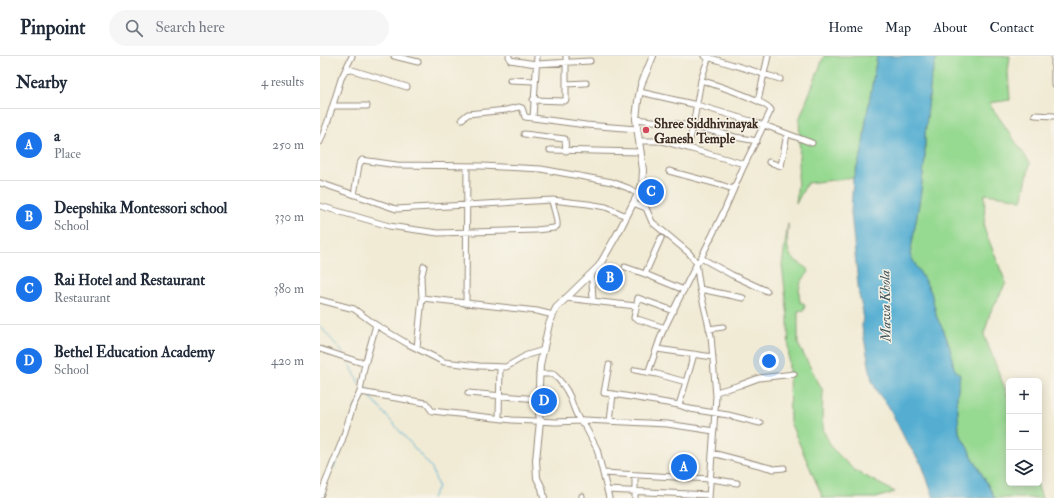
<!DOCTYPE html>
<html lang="en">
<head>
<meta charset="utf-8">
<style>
	body { margin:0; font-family:"IM FELL Double Pica",serif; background:#f6f6f7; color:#1f2937 }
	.controls { position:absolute; right:12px; bottom:12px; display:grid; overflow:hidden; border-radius:6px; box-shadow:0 2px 10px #0003 }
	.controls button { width:36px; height:36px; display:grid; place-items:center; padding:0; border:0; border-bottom:1px solid #e0e1e3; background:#fff; color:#1f2937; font:20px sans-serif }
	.you { position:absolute; left:449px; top:305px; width:14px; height:14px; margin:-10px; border:3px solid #fff; border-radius:50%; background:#1a73e8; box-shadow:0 0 0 6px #1a73e833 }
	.badge { display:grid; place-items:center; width:26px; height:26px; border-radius:50%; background:#1a73e8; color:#fff; font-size:13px; font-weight:700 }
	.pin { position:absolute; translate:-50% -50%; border:2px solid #fff; box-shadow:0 1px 4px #0006 }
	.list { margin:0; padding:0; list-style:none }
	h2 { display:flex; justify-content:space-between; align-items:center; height:52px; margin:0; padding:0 16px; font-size:17px }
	h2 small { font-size:13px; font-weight:400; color:#747a83 }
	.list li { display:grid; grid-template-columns:26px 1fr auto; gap:12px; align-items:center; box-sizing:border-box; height:72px; padding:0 16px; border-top:1px solid #e0e1e3 }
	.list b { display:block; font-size:15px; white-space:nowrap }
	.list p { margin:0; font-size:13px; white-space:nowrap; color:#747a83 }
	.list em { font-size:13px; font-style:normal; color:#747a83 }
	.icon { flex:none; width:22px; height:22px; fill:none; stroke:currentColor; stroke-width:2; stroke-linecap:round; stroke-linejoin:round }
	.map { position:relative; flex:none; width:734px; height:442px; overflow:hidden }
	header { display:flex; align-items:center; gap:24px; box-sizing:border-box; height:56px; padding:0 20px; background:#fff; border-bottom:1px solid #e0e1e3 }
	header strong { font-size:19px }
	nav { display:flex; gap:22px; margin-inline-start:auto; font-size:14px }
	.search { width:280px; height:36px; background:#f6f6f7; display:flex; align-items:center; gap:10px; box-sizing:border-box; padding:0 14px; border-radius:22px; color:#747a83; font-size:15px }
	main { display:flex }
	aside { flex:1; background:#fff }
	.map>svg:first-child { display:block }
	.green { fill:#96d991; stroke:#688258 }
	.water { fill:#55aed2; stroke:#486c78 }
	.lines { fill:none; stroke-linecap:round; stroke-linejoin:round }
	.stream { stroke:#55aed2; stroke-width:1 }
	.minor-casing { stroke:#968a7a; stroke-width:7 }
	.major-casing { stroke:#968a7a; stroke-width:8 }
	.minor { stroke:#fff; stroke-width:5 }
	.major { stroke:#fff; stroke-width:6 }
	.poi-dot { fill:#d1495b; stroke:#f7f3e8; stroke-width:1.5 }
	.labels { text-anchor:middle; stroke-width:3; stroke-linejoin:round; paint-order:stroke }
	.poi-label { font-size:13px; font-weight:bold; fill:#3b2a1e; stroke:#f7f3e8; text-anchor:start }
	.water-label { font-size:14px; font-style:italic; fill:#44585d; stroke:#f7f3e8 }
</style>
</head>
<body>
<header>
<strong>Pinpoint</strong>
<div class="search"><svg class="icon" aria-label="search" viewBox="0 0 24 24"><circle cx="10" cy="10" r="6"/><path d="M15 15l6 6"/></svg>Search here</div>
<nav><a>Home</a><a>Map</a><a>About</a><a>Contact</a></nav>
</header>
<main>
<aside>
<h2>Nearby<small>4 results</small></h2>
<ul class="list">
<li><span class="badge">A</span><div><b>a</b><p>Place</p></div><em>250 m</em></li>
<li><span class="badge">B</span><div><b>Deepshika Montessori school</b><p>School</p></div><em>330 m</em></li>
<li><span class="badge">C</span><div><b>Rai Hotel and Restaurant</b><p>Restaurant</p></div><em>380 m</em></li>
<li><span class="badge">D</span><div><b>Bethel Education Academy</b><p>School</p></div><em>420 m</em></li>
</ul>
</aside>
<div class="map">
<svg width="734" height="442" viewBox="0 0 734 442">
	<rect width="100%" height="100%" fill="#f7f3e8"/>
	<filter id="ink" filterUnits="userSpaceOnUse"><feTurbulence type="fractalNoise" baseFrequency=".025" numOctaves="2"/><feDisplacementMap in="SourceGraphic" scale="8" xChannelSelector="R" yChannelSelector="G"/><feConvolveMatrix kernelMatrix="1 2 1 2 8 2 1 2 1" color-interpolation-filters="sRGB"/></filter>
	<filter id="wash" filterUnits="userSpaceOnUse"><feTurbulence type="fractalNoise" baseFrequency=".012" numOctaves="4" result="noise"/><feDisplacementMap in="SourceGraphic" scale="16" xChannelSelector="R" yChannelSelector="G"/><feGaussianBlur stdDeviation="0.9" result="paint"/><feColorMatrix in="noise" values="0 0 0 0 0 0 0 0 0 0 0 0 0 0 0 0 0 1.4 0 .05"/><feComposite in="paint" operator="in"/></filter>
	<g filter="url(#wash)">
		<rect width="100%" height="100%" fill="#f1ebd5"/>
		<path class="green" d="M504,0h53l-11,64 -4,32 -9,26 -46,5 -11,21 2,-26 2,-39 -1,-19z
			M617,0h73l-2,16 2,28 -21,3 41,60 -8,38 -7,-3 -30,-4 -1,34 22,55 -16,30 -6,22 25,64v84h28l5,15h-47l-36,-66 -2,-35 3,-22 -6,-7 -4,-20 -6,-17 -7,-13 -6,-26 -21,-37 10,-57 5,-39v-24l6,-56z
			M468,168c0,11 -4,29 7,36 6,5 10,5 14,12 -10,11 -11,15 -9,30l5,2 -1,6 -6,1v33l25,47 -1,28 2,13 8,16 22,22 41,22 -19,6h-53l-33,-76 -2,-105 -6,-52z"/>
		<path class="water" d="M557,0h60l-6,23 -6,56v24l-5,39 -10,57 21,37 6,26 7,13 6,17 4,20 6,7 -3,22 2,35 36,66h-61l-12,-33 -16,-24 -17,-34 -11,-14 -6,-12 -10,-54 1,-15 -4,-17 -8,-83 2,-34 9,-26 4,-32z"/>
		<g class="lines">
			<path class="stream" d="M0,270l24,28
				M28,304l11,23
				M43,328l6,7
				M52,339l-1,3 61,70 6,19 -6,11
				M14,412l16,-39 6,-24"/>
		</g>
	</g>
	<g filter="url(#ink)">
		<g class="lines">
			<g class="minor-casing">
				<path id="minor" d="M74,0l24,6
					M189,0l1,4 26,4 54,-3
					M217,0l-4,62 53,7 51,4
					M384,0l76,23
					M734,1v27
					M26,12l61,19
					M190,24l24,1
					M246,28l20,-1
					M320,36l57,13 67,20 48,18
					M213,44l31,1 2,-1v-44
					M438,45l10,-45
					M13,50h34
					M715,59l19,1
					M142,63l6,-5 38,-4 13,-3 3,1 3,9 8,1
					M316,63l57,7 8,-46 8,-24
					M204,78l41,5 1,12
					M320,85h22l26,7
					M0,86l8,-21 13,-42 11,-23
					M230,94l91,2
					M449,106l12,4 6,-32
					M424,108l-56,-16 5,-22 42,11 22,4
					M349,115l52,14 12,4
					M0,127l76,26 156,-9 36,4 18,3 20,9
					M322,130l4,22 6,14 37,31 7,9 4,27 11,47 5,60 -7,102
					M34,139l5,-30 3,-5 35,5 85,1 59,3 71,13 16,6 10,6
					M313,147l13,5
					M0,150l69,20 49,7 98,-3 18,-2 3,-2c1,-8 -4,-18 -5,-26
					M341,182l-16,36 39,16
					M381,202l24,-49 17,-39 29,-60c-6,-10 -56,-25 -70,-30
					M305,211l20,7
					M270,219l2,6 1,20
					M380,233l43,9
					M102,242l115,13 16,4
					M245,242l71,8
					M0,244l34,9 22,16 32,19 36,18 35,4 27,1 21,-12 17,-5
					M146,248l1,-138
					M345,272l-31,-10 4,-20 36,13
					M389,273l14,-2
					M97,292l5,-50 -1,-19 3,-13
					M0,293l39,13h4l3,-2
					M337,293l56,8
					M289,309l-5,28 9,1
					M328,317l14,-40 34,-68 5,-7 31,17 35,16
					M219,318h14c7,6 13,14 17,23 3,9 5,16 10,24
					M366,326l8,-28
					M40,336l66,11 6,8 80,9 44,2 24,-1 4,3 13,25 12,49
					M396,336l24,-7 19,-7 35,-4
					M148,337l70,6
					M359,349l11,4 38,6 32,8
					M179,362l1,-51
					M290,365l3,-27 66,11 7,-23 -29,-8 -22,-4
					M262,367l2,-3 83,4 47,7
					M392,397l62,16 10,-1
					M283,417l108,6 26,4
					M315,419v23
					M287,434l102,5
					M0,440l22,-55 11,-35 7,-14 4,-24 12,-43
					M262,440v2"/>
			</g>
			<g class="major-casing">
				<path id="major" d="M224,442l-2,-10 -5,-10 -1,-18 4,-39 -2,-16 2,-40 9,-41 7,-16 43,-42 20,-35 23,-45 1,-16 -7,-51 2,-18 3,-16 12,-29"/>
			</g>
			<use href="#minor" class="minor"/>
			<use href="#major" class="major"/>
		</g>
	</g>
	<circle class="poi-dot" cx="326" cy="74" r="4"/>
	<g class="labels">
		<g class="poi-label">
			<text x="334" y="72">Shree Siddhivinayak<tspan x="334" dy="15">Ganesh Temple</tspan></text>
		</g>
		<g class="water-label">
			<text transform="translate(565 250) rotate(-91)" y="5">Mawa Khola</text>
		</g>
	</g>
</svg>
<div class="controls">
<button>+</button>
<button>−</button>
<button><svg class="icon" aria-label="layers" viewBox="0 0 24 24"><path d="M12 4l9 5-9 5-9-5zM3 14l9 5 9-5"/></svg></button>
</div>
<div class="you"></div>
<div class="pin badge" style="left:364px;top:411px">A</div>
<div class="pin badge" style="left:290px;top:222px">B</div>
<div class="pin badge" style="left:331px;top:136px">C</div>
<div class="pin badge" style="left:224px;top:345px">D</div>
</div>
</main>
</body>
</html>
